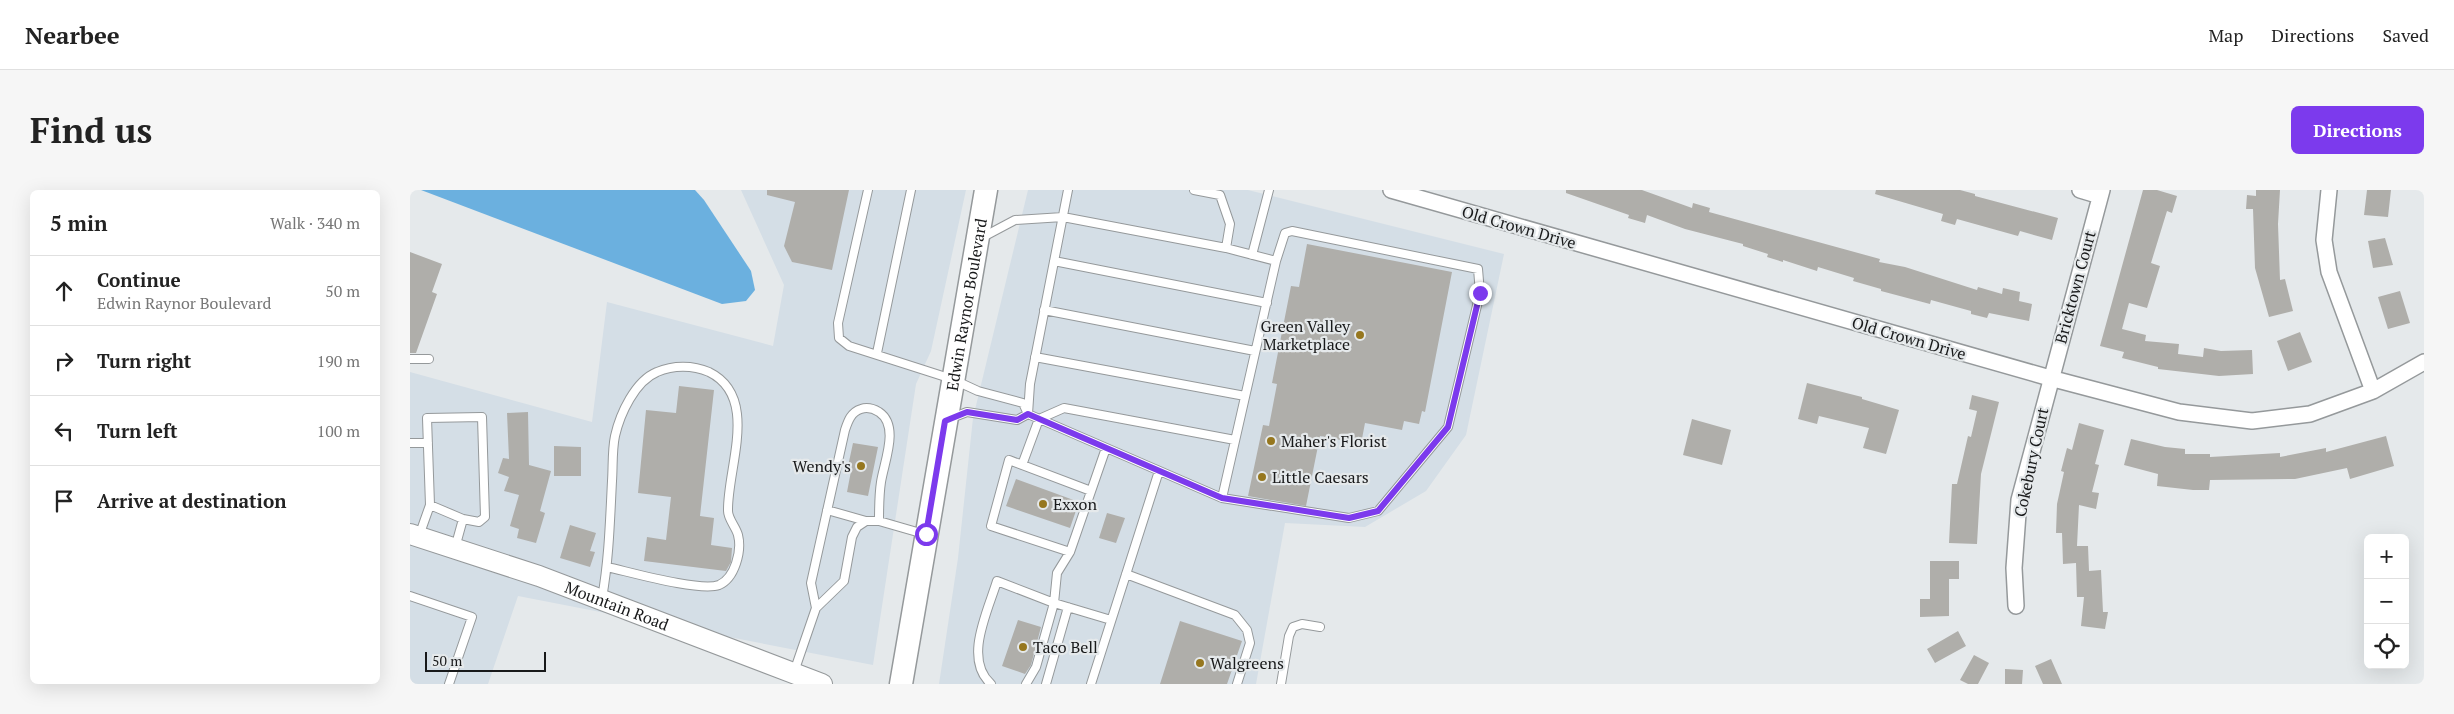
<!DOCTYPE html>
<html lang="en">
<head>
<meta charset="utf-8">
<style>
	body { margin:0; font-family:"PT Serif",serif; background:#f6f6f6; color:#222 }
	.controls { position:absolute; right:15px; bottom:15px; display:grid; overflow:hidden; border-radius:8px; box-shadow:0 5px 20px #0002 }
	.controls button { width:45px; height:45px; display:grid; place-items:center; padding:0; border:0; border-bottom:1px solid #e0e0e0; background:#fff; color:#222; font:25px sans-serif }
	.scale { position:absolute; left:15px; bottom:12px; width:121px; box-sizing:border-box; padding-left:5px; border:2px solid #18191a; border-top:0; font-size:14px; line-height:18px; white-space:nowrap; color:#18191a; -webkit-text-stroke:4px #e5e9eb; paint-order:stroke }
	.stop { position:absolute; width:15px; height:15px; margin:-11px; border:4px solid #7c3aed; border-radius:50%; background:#fff }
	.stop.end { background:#7c3aed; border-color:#fff; box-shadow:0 1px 5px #0008 }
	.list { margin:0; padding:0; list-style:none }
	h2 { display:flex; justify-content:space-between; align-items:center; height:65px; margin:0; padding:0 20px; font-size:21px }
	h2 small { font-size:16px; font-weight:400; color:#767676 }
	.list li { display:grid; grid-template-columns:32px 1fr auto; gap:15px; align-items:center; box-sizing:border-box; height:70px; padding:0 20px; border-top:1px solid #e0e0e0 }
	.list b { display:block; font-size:19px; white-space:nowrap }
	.list p { margin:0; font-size:16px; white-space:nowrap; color:#767676 }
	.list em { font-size:16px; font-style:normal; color:#767676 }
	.icon { flex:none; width:28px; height:28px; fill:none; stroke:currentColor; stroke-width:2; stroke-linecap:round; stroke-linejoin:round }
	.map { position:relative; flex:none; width:2014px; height:494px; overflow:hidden; border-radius:8px }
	header { display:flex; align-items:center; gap:30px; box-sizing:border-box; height:70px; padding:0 25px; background:#fff; border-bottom:1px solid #e0e0e0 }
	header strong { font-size:24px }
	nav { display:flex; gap:28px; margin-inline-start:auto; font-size:18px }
	.intro { display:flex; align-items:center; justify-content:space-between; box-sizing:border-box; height:120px; padding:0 30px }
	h1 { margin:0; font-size:35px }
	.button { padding:12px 22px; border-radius:8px; background:#7c3aed; color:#fff; font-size:18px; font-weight:700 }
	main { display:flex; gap:30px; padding:0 30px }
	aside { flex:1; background:#fff; border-radius:8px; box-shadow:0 5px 20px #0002 }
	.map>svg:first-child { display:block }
	.built { fill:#d4dee6 }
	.water { fill:#6bb0df }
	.building { fill:#afaeaa }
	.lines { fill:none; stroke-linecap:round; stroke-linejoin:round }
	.lane-casing { stroke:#95999b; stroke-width:10 }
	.street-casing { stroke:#95999b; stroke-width:18 }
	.secondary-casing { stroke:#95999b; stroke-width:22 }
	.primary-casing { stroke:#95999b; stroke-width:25 }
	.lane { stroke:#fff; stroke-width:8 }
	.street { stroke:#fff; stroke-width:15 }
	.secondary { stroke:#fff; stroke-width:20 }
	.primary { stroke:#fff; stroke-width:22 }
	.route { stroke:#7c3aed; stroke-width:6 }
	.poi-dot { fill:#96771f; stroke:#e5e9eb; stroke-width:2 }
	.labels { text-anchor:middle; stroke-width:4.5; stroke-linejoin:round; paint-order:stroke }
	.street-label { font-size:16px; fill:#18191a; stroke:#e5e9eb }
	.poi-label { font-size:16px; fill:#18191a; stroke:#e5e9eb; text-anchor:start }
</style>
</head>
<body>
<header>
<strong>Nearbee</strong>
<nav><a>Map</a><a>Directions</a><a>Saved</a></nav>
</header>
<div class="intro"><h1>Find us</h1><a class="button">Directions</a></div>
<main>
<aside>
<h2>5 min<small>Walk · 340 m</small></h2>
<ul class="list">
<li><svg class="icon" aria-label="ahead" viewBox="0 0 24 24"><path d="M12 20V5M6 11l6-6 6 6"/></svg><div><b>Continue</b><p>Edwin Raynor Boulevard</p></div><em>50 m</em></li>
<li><svg class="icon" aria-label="right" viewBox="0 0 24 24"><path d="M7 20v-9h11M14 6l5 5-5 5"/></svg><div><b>Turn right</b></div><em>190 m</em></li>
<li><svg class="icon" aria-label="left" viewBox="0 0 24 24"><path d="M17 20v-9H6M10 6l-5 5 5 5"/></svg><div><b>Turn left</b></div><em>100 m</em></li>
<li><svg class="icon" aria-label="arrive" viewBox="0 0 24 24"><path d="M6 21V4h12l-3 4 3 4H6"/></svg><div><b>Arrive at destination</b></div></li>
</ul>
</aside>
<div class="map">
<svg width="2014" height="494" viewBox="0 0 2014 494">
	<rect width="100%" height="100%" fill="#e5e9eb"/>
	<path class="built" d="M331,0h225l-35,161 -15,33 -43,281 -355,-69 -30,88h-78v-312l182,50 15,-120 166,44 11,-61z
		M618,0h220l256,64 -38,181 -40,56 -61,36 -80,-4 -29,161h-317l19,-126 15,-140z"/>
	<path class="water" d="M11,0h274l9,10 47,71 4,19 -9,11 -24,3z"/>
	<path class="building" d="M357,0h82l-17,80 -40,-8 -8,-16 11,-44 -28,-7z
		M1156,0h76l50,18 1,-5 17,5 -1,4 171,47 -1,3 26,5 72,23 1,-3 24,7 1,-6 17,4 -1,9 13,3 -3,17 -40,-8 -2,5 -16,-4v-3l-40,-11 -1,4 -49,-13v-2l-28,-8 1,-3 -36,-11 -1,4 -34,-11v2l-16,-5 1,-3 -25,-8v-2l-58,-15 -38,-14 -2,8 -17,-5 1,-3 -63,-22z
		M1466,0h84l15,4v2l83,22 -6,22 -32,-9 -2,5 -61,-17 -2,6 -14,-4 2,-7 -68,-20z
		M1733,0h14l20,6 -5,17 -5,-2 -16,52 9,3 -13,42 -18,-5 -7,26 24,6 -1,6 34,3 -1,10 25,3 1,-9 17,3 31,-1 1,24 -34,2 -61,-7v-2l-36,-9 2,-6 -24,-6z
		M1846,0h24l-2,34 2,56 5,-1 8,32 -24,6 -14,-49 -2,-59h-7l1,-14 9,1z
		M1957,0h24l-3,27 -24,-2z
		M1975,48l8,27 -20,3 -5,-27z
		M897,54l145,28 -27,140 -3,-1 -3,13 -15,-3 -2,9 -37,-7 -4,21 -41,-8 -14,70 -58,-10 15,-71 6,1 8,-42 -5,-1 19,-97 8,1z
		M0,62l32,12 -10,28 5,2 -21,59h-6z
		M1990,101l10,32 -22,6 -10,-32z
		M1890,142l12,30 -24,9 -11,-30z
		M1397,193l55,14v2l37,11 -13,44 -23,-6 6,-20 -50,-12 -2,8 -19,-5z
		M269,196l35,4 -14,126 14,2 -3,27 21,3 -1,14 -5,9 -82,-10 3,-24 19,3 5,-43 -33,-4 8,-83 30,3z
		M1562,205l27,7 -18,72 -4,70 -28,-1 3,-59h5l11,-48 3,1 6,-26 -8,-2z
		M118,222l1,53 22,6 -11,40 5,2 -9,30 -19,-5 2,-9 -9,-3 9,-31 -15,-4 5,-14 -11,-4 5,-15 6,1 -2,-46z
		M1282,229l39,11 -9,35 -39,-10z
		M1669,233l25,7 -9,34 4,1 -7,27 7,1 -3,16 -17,-4 -2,41h11l1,25 12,-1 2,42h5l-3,17 -24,-3 3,-29h-7l-1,-34 -13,1 -1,-31h-6l1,-29 7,-32 -3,-1 6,-23 5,2z
		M1976,246l8,30 -44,13 -3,-11 -52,11 -85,1 -1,10h-16l-36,-4 1,-12 -34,-9 7,-26 34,8 20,2v5h25v3l70,-4v4l46,-9v4z
		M443,253l25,4 -10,49 -21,-4 4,-21h-4z
		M144,256l27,1v29h-27z
		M606,289l63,23 -9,26 -64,-22z
		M697,323l18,5 -9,25 -17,-5z
		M160,335l26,8 -6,18 5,1 -5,15 -30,-9z
		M1520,371h29v18h-10v37l-29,1v-18h10z
		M608,430l23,7 -10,38 -6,9 -23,-8z
		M770,431l62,20 -15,43h-67z
		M1548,441l8,15 -31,17 -8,-14z
		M1564,465l15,8 -11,21h-10l-8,-4z
		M1641,469l11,25h-19l-8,-18z
		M1595,479l18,1 -1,14h-17z"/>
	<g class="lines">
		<g class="lane-casing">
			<path id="lane" d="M458,0l-30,133 1,15 10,8 103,33 26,12 45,12 5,11 -11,6 -50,-8 -18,7
				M658,0l-38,194 -2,30 194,84 54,-237 9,-28 7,-2 186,38 2,24 -32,134 -70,84 -29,7 -127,-20
				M784,0l26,5 10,29 -4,24 50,13
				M573,47l32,-17 48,-3 163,31
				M842,65l17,-65
				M644,71l213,42
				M634,120l211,41
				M467,163l34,-163
				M625,167l210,39
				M0,169h19
				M0,253h18
				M612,275l17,-46 25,-11 171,32
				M681,301l-82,-31 -18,66 79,26 36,-104
				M417,320l39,11
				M9,346l11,-31 -3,-87 55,-1 3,100 -6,5 -16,-3 -33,-14
				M45,358l8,-29
				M716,384l109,41 12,15 3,13 -13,41
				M0,406l62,21 -23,67
				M192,408c7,-39 8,-78 10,-117 1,-14 0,-31 3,-45 5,-22 20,-55 42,-64 16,-7 36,-7 52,0 51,25 18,96 19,139 0,8 8,16 10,24 4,16 -3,43 -19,50 -19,7 -89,-13 -112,-18
				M406,418l-5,-25 34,-153c3,-9 6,-18 16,-21 6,-2 13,0 18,3 21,14 5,50 2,70 -2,13 -2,26 -2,39
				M384,482l22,-64 28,-27 8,-44 5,-10 9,-6h13l45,13
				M581,494c-28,-25 -3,-73 6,-103l57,22 3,-30 13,-21
				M616,494l10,-17 18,-64 57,17
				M636,494l22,-77
				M681,494l68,-213
				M871,494l8,-48 4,-9 9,-3 18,3"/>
		</g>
		<g class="street-casing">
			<path id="street" d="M981,0l659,188 129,34 73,9 58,-7 63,-23 51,-29
				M1670,0l20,6
				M1919,0l-5,50 5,32 44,119
				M1606,416l-2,-38 5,-68 83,-310"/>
		</g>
		<g class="secondary-casing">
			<g id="secondary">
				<path id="s1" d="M0,344l129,42 283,108"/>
			</g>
		</g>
		<g class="primary-casing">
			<g id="primary">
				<path id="s2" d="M491,494l85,-494"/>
			</g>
		</g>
		<use href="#lane" class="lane"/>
		<use href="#street" class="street"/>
		<use href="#secondary" class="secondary"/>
		<use href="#primary" class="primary"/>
	</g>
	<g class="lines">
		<path class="route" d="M516,344l19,-113 22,-9 50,8 11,-6 194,84 127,20 29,-7 70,-84 32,-134"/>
	</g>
	<g class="poi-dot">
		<circle cx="950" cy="145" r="5"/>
		<circle cx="861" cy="251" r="5"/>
		<circle cx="451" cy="276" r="5"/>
		<circle cx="852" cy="287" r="5"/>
		<circle cx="633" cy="314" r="5"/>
		<circle cx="613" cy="457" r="5"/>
		<circle cx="790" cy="473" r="5"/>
	</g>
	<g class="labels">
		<g class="street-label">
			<text transform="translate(1109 37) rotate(16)" y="6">Old Crown Drive</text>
			<text transform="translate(1665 97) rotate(-75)" y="6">Bricktown Court</text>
			<text dy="6" stroke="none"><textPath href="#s2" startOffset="385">Edwin Raynor Boulevard</textPath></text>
			<text transform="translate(1499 148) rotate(16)" y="6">Old Crown Drive</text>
			<text transform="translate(1621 272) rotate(-78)" y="6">Cokebury Court</text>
			<text dy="6" stroke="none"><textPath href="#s1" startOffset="219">Mountain Road</textPath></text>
		</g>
		<g class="poi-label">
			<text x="940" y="142" text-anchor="end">Green Valley<tspan x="940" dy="18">Marketplace</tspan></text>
			<text x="871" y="257">Maher's Florist</text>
			<text x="441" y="282" text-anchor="end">Wendy's</text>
			<text x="862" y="293">Little Caesars</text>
			<text x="643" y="320">Exxon</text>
			<text x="623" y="463">Taco Bell</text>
			<text x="800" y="479">Walgreens</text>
		</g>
	</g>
</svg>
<div class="controls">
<button>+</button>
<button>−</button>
<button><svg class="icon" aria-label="locate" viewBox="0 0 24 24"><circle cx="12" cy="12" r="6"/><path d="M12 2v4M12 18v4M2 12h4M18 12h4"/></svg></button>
</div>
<div class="scale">50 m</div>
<div class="stop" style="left:516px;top:344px"></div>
<div class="stop end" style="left:1070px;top:103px"></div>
</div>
</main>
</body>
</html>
